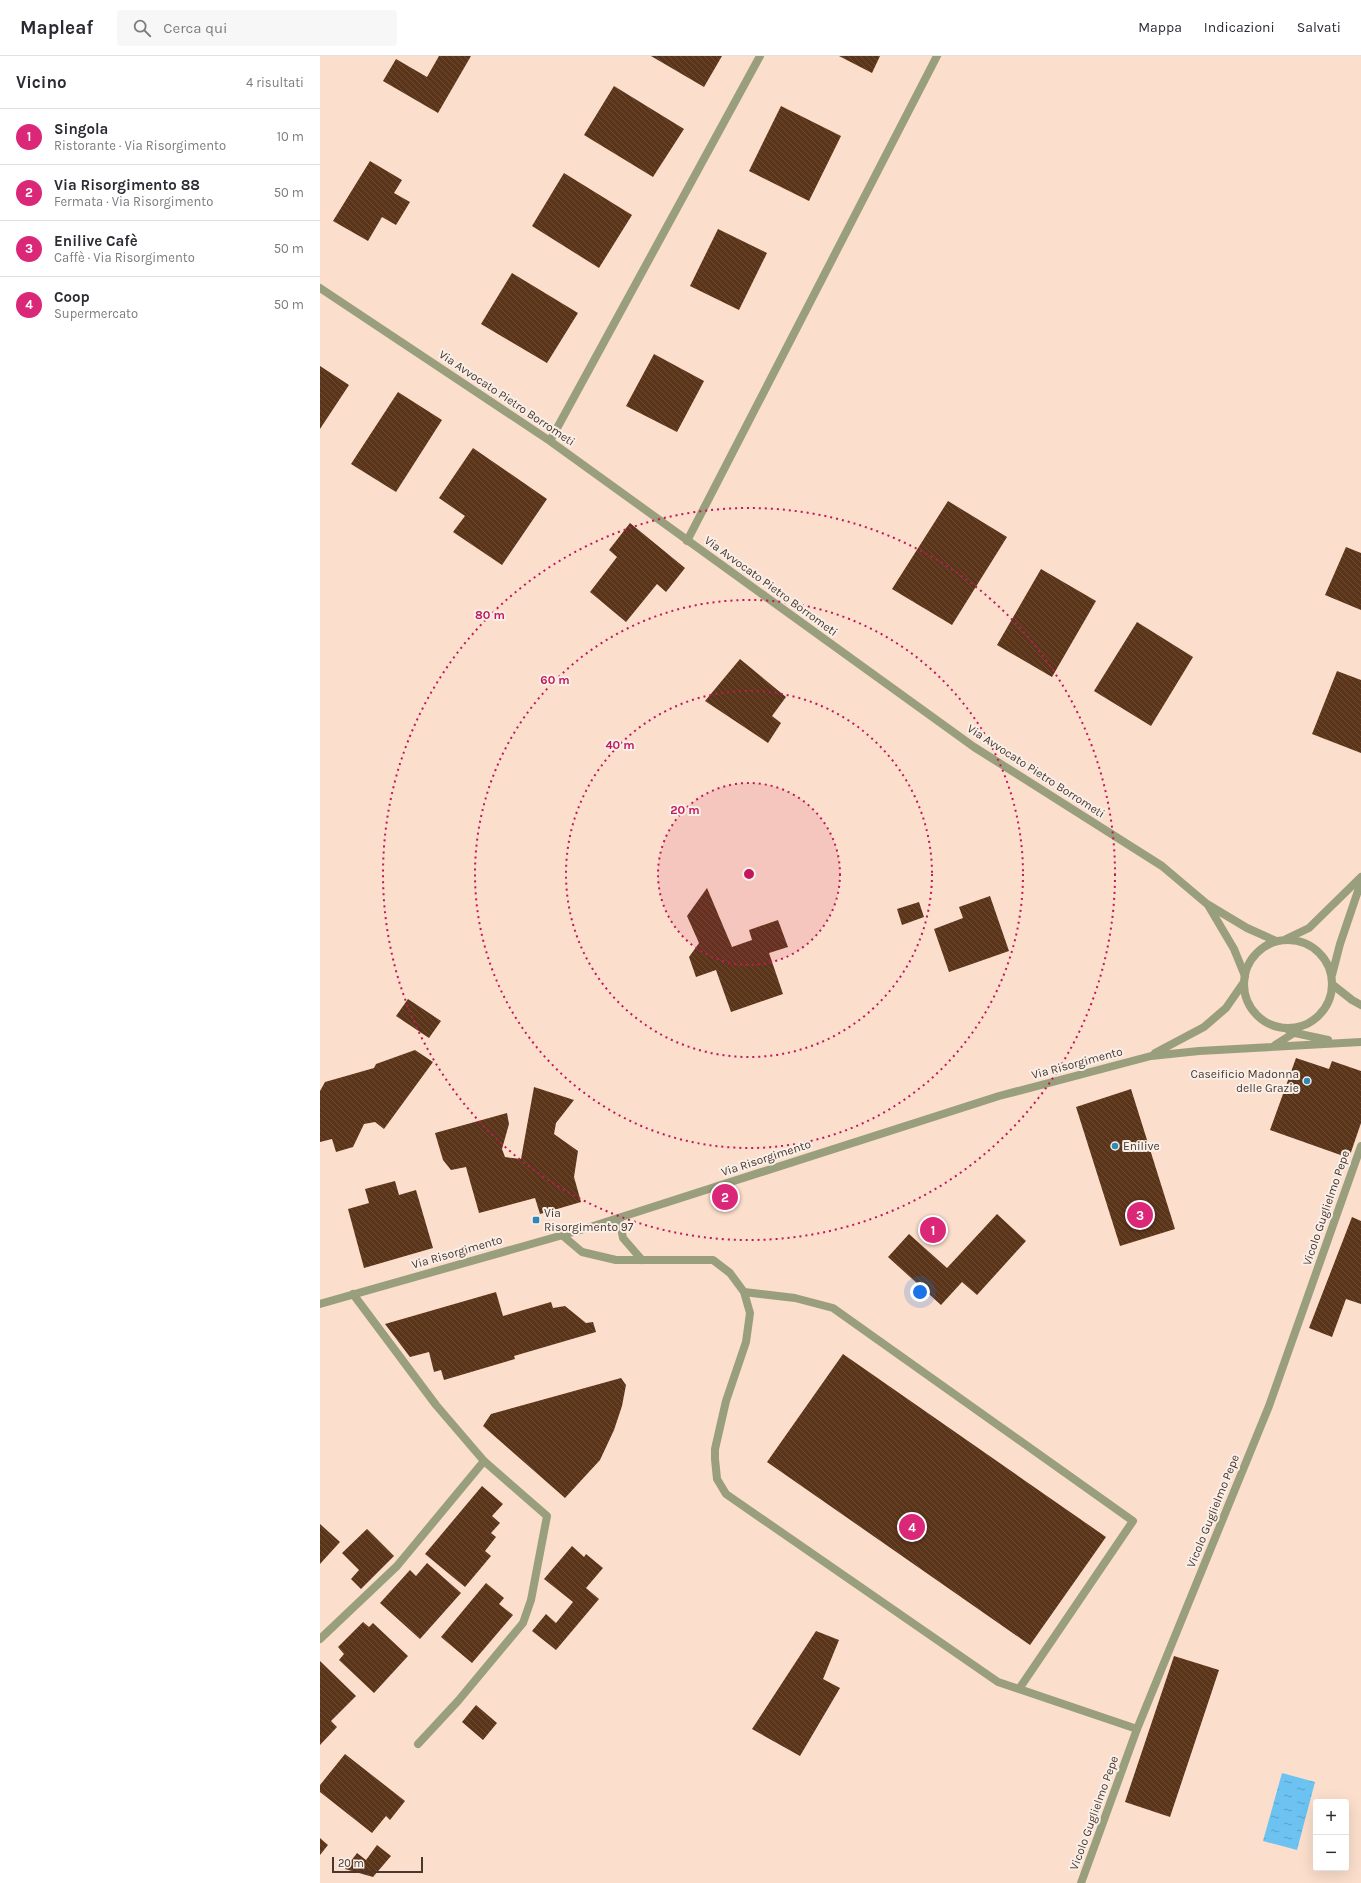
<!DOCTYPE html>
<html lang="it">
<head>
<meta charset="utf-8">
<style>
	body { margin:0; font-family:Karla,sans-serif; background:#f7f7f7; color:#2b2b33 }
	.controls { position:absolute; right:12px; bottom:12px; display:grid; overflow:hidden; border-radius:4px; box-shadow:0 4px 16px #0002 }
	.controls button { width:36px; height:36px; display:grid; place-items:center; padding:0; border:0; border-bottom:1px solid #e1e1e2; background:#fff; color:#2b2b33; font:20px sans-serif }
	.scale { position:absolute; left:12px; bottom:10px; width:91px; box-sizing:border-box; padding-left:4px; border:2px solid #4b382c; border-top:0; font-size:11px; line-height:14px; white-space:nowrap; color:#4b382c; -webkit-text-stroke:3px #f9efe9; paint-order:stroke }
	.you { position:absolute; left:600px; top:1236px; width:14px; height:14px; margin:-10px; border:3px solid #fff; border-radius:50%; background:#1a73e8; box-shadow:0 0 0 6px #1a73e833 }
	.badge { display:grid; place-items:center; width:26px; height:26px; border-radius:50%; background:#db2777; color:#fff; font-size:13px; font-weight:700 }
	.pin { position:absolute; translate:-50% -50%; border:2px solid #fff; box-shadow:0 1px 4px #0006 }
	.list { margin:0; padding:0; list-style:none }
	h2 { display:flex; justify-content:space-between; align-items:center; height:52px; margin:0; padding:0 16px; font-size:17px }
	h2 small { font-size:13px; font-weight:400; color:#7c7c81 }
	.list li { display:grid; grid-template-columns:26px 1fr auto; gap:12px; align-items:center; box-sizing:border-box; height:56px; padding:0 16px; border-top:1px solid #e1e1e2 }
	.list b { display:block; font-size:15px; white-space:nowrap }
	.list p { margin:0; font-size:13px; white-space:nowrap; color:#7c7c81 }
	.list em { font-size:13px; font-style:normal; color:#7c7c81 }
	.icon { flex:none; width:22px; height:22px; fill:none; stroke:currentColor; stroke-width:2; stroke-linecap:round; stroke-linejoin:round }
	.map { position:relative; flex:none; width:1041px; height:1827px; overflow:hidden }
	header { display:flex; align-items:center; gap:24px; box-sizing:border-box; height:56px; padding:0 20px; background:#fff; border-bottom:1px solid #e1e1e2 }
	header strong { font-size:19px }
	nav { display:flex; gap:22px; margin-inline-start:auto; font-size:14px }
	.search { width:280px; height:36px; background:#f7f7f7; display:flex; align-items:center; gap:10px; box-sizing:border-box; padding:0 14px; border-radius:4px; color:#7c7c81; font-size:15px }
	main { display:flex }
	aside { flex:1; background:#fff }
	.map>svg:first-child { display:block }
	.water { fill:url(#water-ripples) }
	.building { fill:url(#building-back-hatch) }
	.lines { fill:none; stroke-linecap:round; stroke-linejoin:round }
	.service { stroke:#999e7c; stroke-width:8 }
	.minor { stroke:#999e7c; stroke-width:8 }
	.tertiary { stroke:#999e7c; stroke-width:8 }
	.ring { fill:none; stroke:#c2185b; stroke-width:2; stroke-dasharray:2 4 }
	.poi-dot { fill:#2d89b5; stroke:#f9efe9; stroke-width:1.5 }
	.labels { text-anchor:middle; stroke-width:4; stroke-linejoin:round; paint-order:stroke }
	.street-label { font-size:12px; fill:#4b382c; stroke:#f9efe9 }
	.poi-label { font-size:12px; fill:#4b382c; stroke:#f9efe9; text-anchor:start }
	.centre { fill:#c2185b; stroke:#f9efe9; stroke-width:2 }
	.ring-label { font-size:12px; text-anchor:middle; font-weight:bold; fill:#c2185b; stroke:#f9efe9; stroke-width:4; stroke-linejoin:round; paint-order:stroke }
</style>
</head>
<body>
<header>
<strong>Mapleaf</strong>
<div class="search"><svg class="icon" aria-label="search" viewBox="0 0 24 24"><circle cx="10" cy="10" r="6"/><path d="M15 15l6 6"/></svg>Cerca qui</div>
<nav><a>Mappa</a><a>Indicazioni</a><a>Salvati</a></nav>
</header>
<main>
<aside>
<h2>Vicino<small>4 risultati</small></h2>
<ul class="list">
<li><span class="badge">1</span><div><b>Singola</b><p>Ristorante · Via Risorgimento</p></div><em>10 m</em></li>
<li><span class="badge">2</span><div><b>Via Risorgimento 88</b><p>Fermata · Via Risorgimento</p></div><em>50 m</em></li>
<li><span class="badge">3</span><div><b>Enilive Cafè</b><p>Caffè · Via Risorgimento</p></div><em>50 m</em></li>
<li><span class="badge">4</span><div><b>Coop</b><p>Supermercato</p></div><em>50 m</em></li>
</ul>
</aside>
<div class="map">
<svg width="1041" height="1827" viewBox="0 0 1041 1827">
	<defs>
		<pattern id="water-ripples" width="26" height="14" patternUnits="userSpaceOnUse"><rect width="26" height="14" fill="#6cc3f2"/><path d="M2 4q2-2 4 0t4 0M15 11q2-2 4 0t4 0" fill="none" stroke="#5b9fc4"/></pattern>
		<pattern id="building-back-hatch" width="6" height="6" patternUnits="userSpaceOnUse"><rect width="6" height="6" fill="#5b351a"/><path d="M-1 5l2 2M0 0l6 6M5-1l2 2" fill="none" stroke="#6c4a33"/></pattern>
	</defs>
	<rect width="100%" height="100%" fill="#fbdecb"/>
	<path class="water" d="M962,1717l33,9 -18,68 -34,-9z"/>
	<path class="building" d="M119,0h32l-33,57 -55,-32 13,-22 31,18z
		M331,0h71l-18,31z
		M519,0h41l-8,17z
		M294,30l70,43 -31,48 -69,-42z
		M461,50l60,30 -32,65 -60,-30z
		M50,105l32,19 -8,13 16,9 -14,23 -14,-8 -14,24 -35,-20z
		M244,117l68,42 -33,53 -67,-42z
		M398,173l49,24 -28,57 -49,-24z
		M192,217l66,40 -31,50 -66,-39z
		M334,298l50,27 -27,51 -51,-26z
		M0,310l29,19 -29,44z
		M78,336l44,28 -46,72 -45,-28z
		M153,392l74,51 -45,66 -49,-33 12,-16 -26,-18z
		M628,445l59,36 -55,88 -60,-36z
		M310,467l55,45 -19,24 -9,-8 -31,38 -36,-30 27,-35 -8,-7z
		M1026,491l15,6v57l-36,-15z
		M721,513l55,32 -44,76 -55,-32z
		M817,566l56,35 -42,69 -57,-35z
		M420,603l46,38 -14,19 9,7 -13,20 -63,-42z
		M1017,615l24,9v73l-49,-19z
		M387,832l25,59 20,-7 -3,-10 29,-10 10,27 -19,6 14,41 -52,18 -15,-42 -20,7 -7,-20 10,-14 -12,-27z
		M670,840l19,55 -60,21 -15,-43 29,-11 -4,-11z
		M599,846l5,15 -22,8 -5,-16z
		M88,943l33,22 -12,17 -33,-22z
		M95,994l18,12 -49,67 -9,-7 -11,2 -11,23 -17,5 -4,-13 -12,3v-51l5,-9 49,-14 2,-4z
		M976,1002l33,11 3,-8 29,10v52l-12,35 -79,-28z
		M214,1031l40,13 -18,23 -2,11 24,17 -4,26 7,25 -41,12 -5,-16 -56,15 -13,-46 -15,3 -8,-10 -8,-27 72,-20 2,11 -7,25 3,8 16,2z
		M811,1033l44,140 -55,17 -44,-139z
		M75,1125l4,14 17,-5 17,58 -69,20 -16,-59 21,-6 -4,-14z
		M677,1158l29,27 -49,54 -15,-13 -21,23 -53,-48 21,-23 38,34z
		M1032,1161l9,4v83l-15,-5 -14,38 -23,-9z
		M176,1236l7,24 48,-14 2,6 12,-2 21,17 7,-1 3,10 -82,24 1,3 -71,21 -3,-10 -7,2 -5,-20 -19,5 -25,-33z
		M523,1298l263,183 -76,108 -263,-183z
		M301,1322l5,7 -4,21 -8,24 -14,30 -35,38 -82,-72 8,-12z
		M162,1430l21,18 -11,12 8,7 -9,10 5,4 -11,14 6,5 -26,31 -40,-33z
		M0,1468l20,18 -20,22z
		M47,1473l27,27 -33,33 -10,-10 8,-9 -17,-17z
		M252,1490l12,11 2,-3 17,14 -17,20 13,11 -43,51 -24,-19 14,-17 10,9 17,-21 -29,-23z
		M107,1507l34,30 -41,46 -40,-36 30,-33 6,6z
		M166,1527l18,15 -5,6 14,11 -41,48 -31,-26z
		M43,1566l6,5 4,-4 35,33 -34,37 -35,-33 5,-6 -6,-7z
		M496,1575l23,9 -16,39 17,9 -40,68 -48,-27z
		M854,1600l45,14 -49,147 -45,-15z
		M0,1605l36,35 -25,25 6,6 -17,18z
		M156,1649l21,18 -14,17 -21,-18z
		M25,1698l60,47 -15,19 -4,-4 -14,17 -52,-41v-7z
		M0,1782l8,7 -8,10z
		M57,1789l14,11 -18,21 -28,-8 12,-16 9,7z"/>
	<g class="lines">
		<path class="service" d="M367,485l250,-485
			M299,1162l4,20 19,22
			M242,1179l20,17 34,8h97l17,13 14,19 6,21 -4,29 -20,59 -11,48v10l2,20 9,15 272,188 139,47
			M424,1236l51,6 38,10 300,213 -114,168
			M98,1688l40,-43 65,-78 8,-23 16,-84 -63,-55"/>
		<path class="minor" d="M0,232l230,153 424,306 188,119 45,38 40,24 29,13
			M230,385l210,-385
			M888,849l26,44 11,27
			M0,1583l77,-73 87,-105 -48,-56 -83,-111
			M761,1827l56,-154 132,-323 92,-260"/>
		<path class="tertiary" d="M966,883l23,-11 52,-51
			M924 928a44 44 0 1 1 88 0a44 44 0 1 1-88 0Z
			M1012,919l8,-31 21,-62
			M1013,929l19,15 9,5
			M967,973l8,4 33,7
			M955,989l22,-14
			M835,997l49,-26 22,-19 18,-26
			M0,1248l264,-75 415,-133 152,-40 48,-5 162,-9"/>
	</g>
	<circle cx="429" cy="818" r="91" fill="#c2185b" fill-opacity=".12"/>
	<g class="ring">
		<circle cx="429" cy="818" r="91"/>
		<circle cx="429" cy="818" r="183"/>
		<circle cx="429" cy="818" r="274"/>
		<circle cx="429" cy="818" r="366"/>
	</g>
	<g class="poi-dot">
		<circle cx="987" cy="1025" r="4"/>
		<circle cx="795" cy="1090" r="4"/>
		<rect x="212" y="1160" width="8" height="8" rx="2"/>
	</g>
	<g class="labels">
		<g class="street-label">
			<text transform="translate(187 342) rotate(34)" y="4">Via Avvocato Pietro Borrometi</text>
			<text transform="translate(451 530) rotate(36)" y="4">Via Avvocato Pietro Borrometi</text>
			<text transform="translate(716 715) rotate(33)" y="4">Via Avvocato Pietro Borrometi</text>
			<text transform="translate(757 1007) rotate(-15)" y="4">Via Risorgimento</text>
			<text transform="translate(446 1102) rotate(-18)" y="4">Via Risorgimento</text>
			<text transform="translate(1006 1152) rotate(-71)" y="4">Vicolo Guglielmo Pepe</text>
			<text transform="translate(137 1196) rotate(-16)" y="4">Via Risorgimento</text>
			<text transform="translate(893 1455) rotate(-68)" y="4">Vicolo Guglielmo Pepe</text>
			<text transform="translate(774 1757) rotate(-70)" y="4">Vicolo Guglielmo Pepe</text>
		</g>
		<g class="poi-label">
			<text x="979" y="1022" text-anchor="end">Caseificio Madonna<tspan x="979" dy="14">delle Grazie</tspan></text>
			<text x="803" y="1094">Enilive</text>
			<text x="224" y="1161">Via<tspan x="224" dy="14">Risorgimento 97</tspan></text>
		</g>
	</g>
	<circle cx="429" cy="818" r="6" class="centre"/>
	<g class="ring-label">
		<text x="170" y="563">80 m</text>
		<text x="235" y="628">60 m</text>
		<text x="300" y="693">40 m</text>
		<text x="365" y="758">20 m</text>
	</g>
</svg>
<div class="controls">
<button>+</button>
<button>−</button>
</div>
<div class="scale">20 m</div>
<div class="you"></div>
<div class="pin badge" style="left:613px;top:1174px">1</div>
<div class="pin badge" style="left:405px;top:1141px">2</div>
<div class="pin badge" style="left:820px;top:1159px">3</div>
<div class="pin badge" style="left:592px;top:1471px">4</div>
</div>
</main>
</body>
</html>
